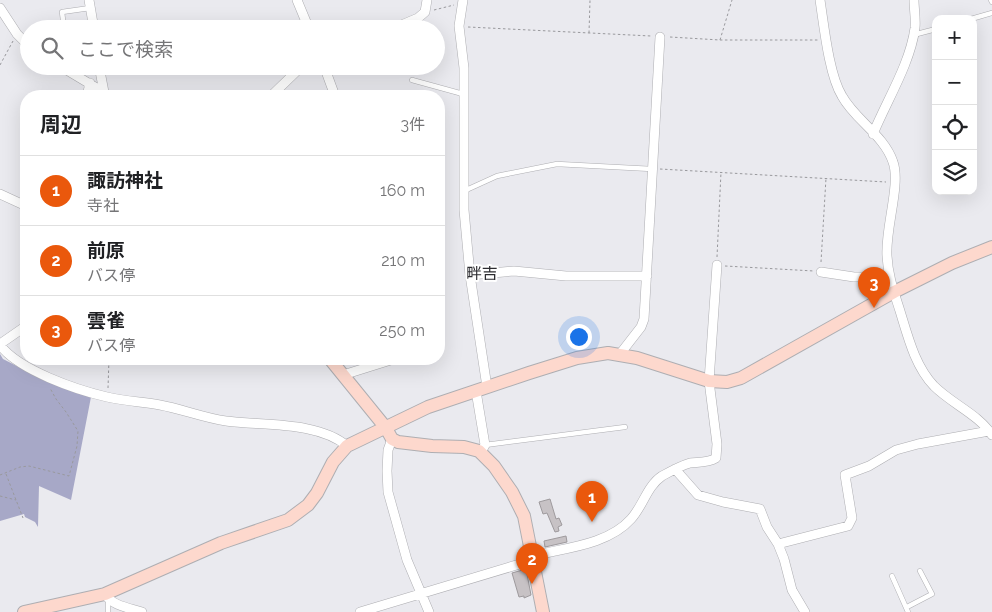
<!DOCTYPE html>
<html lang="ja">
<head>
<meta charset="utf-8">
<style>
	body { margin:0; font-family:Raleway,"Noto Sans JP",sans-serif; background:#f6f6f6; color:#202124 }
	.controls { position:absolute; right:15px; top:15px; display:grid; overflow:hidden; border-radius:10px; box-shadow:0 5px 20px #0002 }
	.controls button { width:45px; height:45px; display:grid; place-items:center; padding:0; border:0; border-bottom:1px solid #e0e0e0; background:#fff; color:#202124; font:25px sans-serif }
	.you { position:absolute; left:578px; top:336px; width:18px; height:18px; margin:-12px; border:4px solid #fff; border-radius:50%; background:#1a73e8; box-shadow:0 0 0 8px #1a73e833 }
	.badge { display:grid; place-items:center; width:32px; height:32px; border-radius:50%; background:#ea580c; color:#fff; font-size:16px; font-weight:700 }
	.pin { position:absolute; translate:-50% -41px; filter:drop-shadow(0 1px 2px #0008) }
	.pin::after { content:''; position:absolute; top:26px; width:18px; height:15px; background:inherit; clip-path:polygon(0 0,100% 0,50% 100%) }
	.list { margin:0; padding:0; list-style:none }
	h2 { display:flex; justify-content:space-between; align-items:center; height:65px; margin:0; padding:0 20px; font-size:21px }
	h2 small { font-size:16px; font-weight:400; color:#757577 }
	.list li { display:grid; grid-template-columns:32px 1fr auto; gap:15px; align-items:center; box-sizing:border-box; height:70px; padding:0 20px; border-top:1px solid #e0e0e0 }
	.list b { display:block; font-size:19px; white-space:nowrap }
	.list p { margin:0; font-size:16px; white-space:nowrap; color:#757577 }
	.list em { font-size:16px; font-style:normal; color:#757577 }
	.icon { flex:none; width:28px; height:28px; fill:none; stroke:currentColor; stroke-width:2; stroke-linecap:round; stroke-linejoin:round }
	.map { position:relative; flex:none; width:992px; height:612px; overflow:hidden }
	.search { position:absolute; background:#fff; box-shadow:0 5px 20px #0002; left:20px; top:20px; width:425px; height:55px; display:flex; align-items:center; gap:12px; box-sizing:border-box; padding:0 18px; border-radius:28px; color:#757577; font-size:19px }
	.panel { position:absolute; background:#fff; box-shadow:0 5px 20px #0002; left:20px; top:90px; width:425px; height:275px; border-radius:20px }
	.map>svg:first-child { display:block }
	.forest { fill:#a7a8c7 }
	.building { fill:#c7c2c5; stroke:#9e9a9d }
	.lines { fill:none; stroke-linecap:round; stroke-linejoin:round }
	.lane-casing { stroke:#aeaeb2; stroke-width:5.5 }
	.street-casing { stroke:#aeaeb2; stroke-width:10 }
	.secondary-casing { stroke:#aeaeb2; stroke-width:14 }
	.path { stroke:#99999d; stroke-width:1; stroke-dasharray:2.5 2.5; stroke-linecap:butt }
	.lane { stroke:#fff; stroke-width:4.5 }
	.street { stroke:#fff; stroke-width:9 }
	.secondary { stroke:#fdd8cd; stroke-width:12 }
	.labels { text-anchor:middle; stroke-width:4; stroke-linejoin:round; paint-order:stroke }
	.quarter-label { font-size:16px; fill:#2d2d31; stroke:#fff }
</style>
</head>
<body>
<div class="map">
<svg width="992" height="612" viewBox="0 0 992 612">
	<rect width="100%" height="100%" fill="#eaeaef"/>
	<path class="forest" d="M0,354l3,5 41,21 47,17 -20,103 -32,-14 -1,41 -3,-5 -10,-5 -1,-3 -24,7z"/>
	<path class="building" d="M550,499l6,20 3,-1 3,7 -4,2 1,4 -4,1 -8,-19 -4,1 -4,-12z
		M566,536l1,6 -22,5 -1,-6z
		M526,569l5,26 -7,3v-2l-5,1 -7,-24z"/>
	<g class="lines">
		<g class="lane-casing">
			<path id="lane" d="M991,0l1,2
				M971,19l21,-6
				M59,29l5,-1 -2,-16 28,-4
				M913,35l23,-6
				M412,80l51,14
				M464,191l33,-15 60,-12 95,5
				M485,445l140,-18
				M892,576l16,36
				M108,600v12
				M907,607l25,-13 -12,-23"/>
		</g>
		<g class="street-casing">
			<path id="street" d="M89,0l5,29
				M297,0l12,29
				M463,0l-4,26 5,42v142l6,65 17,112
				M820,0c4,26 9,75 22,96 13,24 42,39 51,66 8,22 -8,67 -6,94 1,20 7,36 13,55 8,26 15,55 34,75 18,18 44,28 58,49
				M0,8l17,26 12,12
				M392,29l26,-11 7,-6 2,-12
				M60,66l50,30
				M99,66l5,26
				M324,66l11,30
				M87,96l3,-13
				M271,96l31,-30
				M873,134c14,-34 37,-70 42,-106 1,-9 -1,-19 -1,-28
				M0,194l26,12
				M821,272l33,5h35
				M470,275l44,-4 52,5h81
				M0,344l26,-18
				M0,345c18,25 77,45 107,52 18,4 35,5 53,8 22,4 44,13 66,16 36,5 92,0 121,25
				M620,354l21,-27 3,-8 16,-282
				M343,375l51,-16
				M476,391l9,54 -4,7
				M392,439l-4,11 -1,21 1,21 19,68 22,52
				M675,469l23,26 25,7 37,7 7,18 11,17 6,15 8,31 13,22
				M778,544l70,-18 4,-8 -7,-43 24,-9 27,-16 22,-6 71,-13
				M532,556c32,-8 76,-11 99,-37 12,-13 16,-33 31,-43 9,-5 18,-10 28,-13 9,-1 18,0 26,-5l1,-14 -8,-63 8,-116
				M105,594c7,12 25,14 37,18
				M360,612l173,-52"/>
		</g>
		<g class="secondary-casing">
			<path id="secondary" d="M330,359l56,69 6,11 6,3 34,4 32,1 15,4 15,15 18,26 12,24 19,96
				M24,612l81,-18 116,-51 67,-23 20,-15 9,-12 16,-31 14,-16 81,-39 101,-34 48,-15 31,-5 29,5 72,23 18,1 14,-4 153,-86 58,-29 40,-16"/>
		</g>
		<path class="path" d="M434,10l20,-5
			M468,27l183,9
			M589,33l1,-33
			M670,37l50,3h98
			M720,40l12,-40
			M0,65l13,-24
			M660,169l226,13
			M717,257l4,-85
			M821,262l5,-84
			M725,266l89,5
			M108,388l1,-29
			M6,474l17,44
			M0,475l20,-8 9,-1 40,10 8,-30 1,-15 -12,-19 -10,-13 -6,-11
			M0,496l16,4"/>
		<use href="#lane" class="lane"/>
		<use href="#street" class="street"/>
		<use href="#secondary" class="secondary"/>
	</g>
	<g class="labels">
		<g class="quarter-label">
			<text x="482" y="279">畔吉</text>
		</g>
	</g>
</svg>
<div class="controls">
<button>+</button>
<button>−</button>
<button><svg class="icon" aria-label="locate" viewBox="0 0 24 24"><circle cx="12" cy="12" r="6"/><path d="M12 2v4M12 18v4M2 12h4M18 12h4"/></svg></button>
<button><svg class="icon" aria-label="layers" viewBox="0 0 24 24"><path d="M12 4l9 5-9 5-9-5zM3 14l9 5 9-5"/></svg></button>
</div>
<div class="you"></div>
<div class="pin badge" style="left:592px;top:522px">1</div>
<div class="pin badge" style="left:532px;top:584px">2</div>
<div class="pin badge" style="left:874px;top:308px">3</div>
<div class="search"><svg class="icon" aria-label="search" viewBox="0 0 24 24"><circle cx="10" cy="10" r="6"/><path d="M15 15l6 6"/></svg>ここで検索</div>
<section class="panel">
<h2>周辺<small>3件</small></h2>
<ul class="list">
<li><span class="badge">1</span><div><b>諏訪神社</b><p>寺社</p></div><em>160 m</em></li>
<li><span class="badge">2</span><div><b>前原</b><p>バス停</p></div><em>210 m</em></li>
<li><span class="badge">3</span><div><b>雲雀</b><p>バス停</p></div><em>250 m</em></li>
</ul>
</section>
</div>
</body>
</html>
